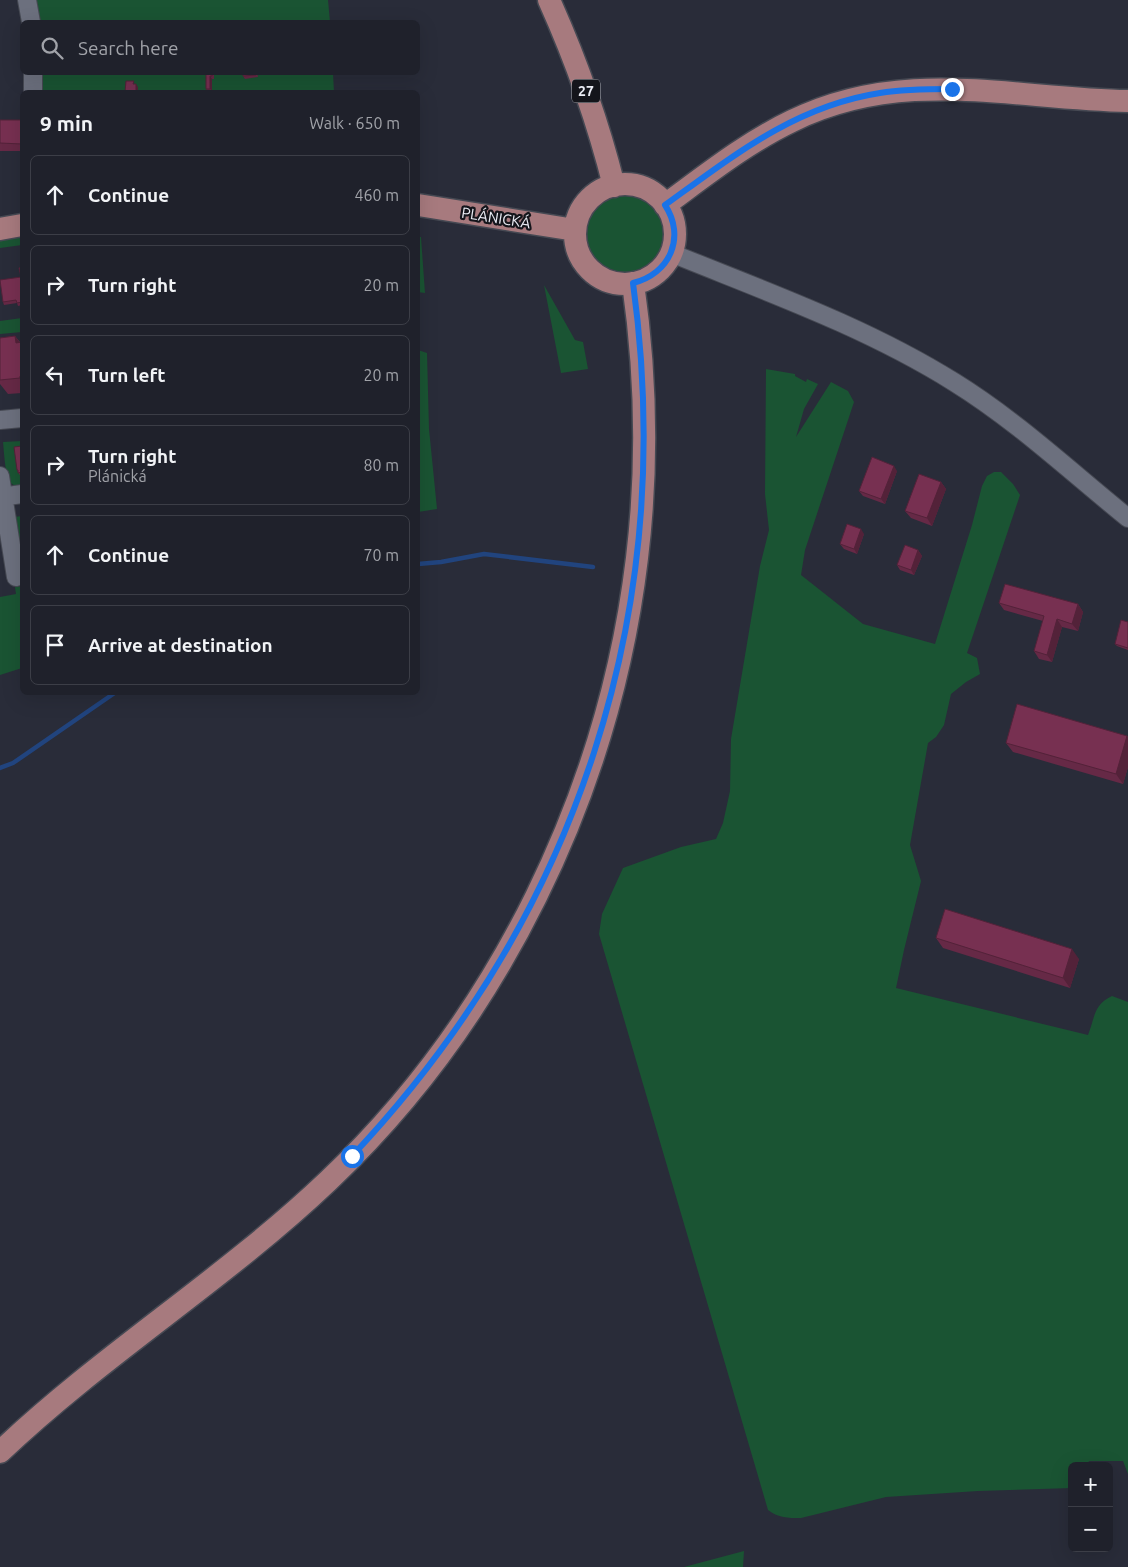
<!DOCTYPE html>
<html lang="en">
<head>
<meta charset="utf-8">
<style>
	body { margin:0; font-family:Ubuntu,sans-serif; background:#2c2e37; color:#f1f3f6 }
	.controls { position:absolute; right:15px; bottom:15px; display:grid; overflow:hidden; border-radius:8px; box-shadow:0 5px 20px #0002 }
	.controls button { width:45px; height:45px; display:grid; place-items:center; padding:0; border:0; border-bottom:1px solid #3c3e47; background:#1f212b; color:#f1f3f6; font:25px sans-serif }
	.stop { position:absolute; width:15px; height:15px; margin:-11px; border:4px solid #1a73e8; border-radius:50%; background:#fff }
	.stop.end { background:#1a73e8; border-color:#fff; box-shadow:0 1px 5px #0008 }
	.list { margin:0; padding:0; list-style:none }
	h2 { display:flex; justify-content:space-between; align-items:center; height:65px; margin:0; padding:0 20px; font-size:21px }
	h2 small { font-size:16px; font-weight:400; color:#a1a3a9 }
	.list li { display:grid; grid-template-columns:32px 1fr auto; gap:15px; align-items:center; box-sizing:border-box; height:80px; margin:0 10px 10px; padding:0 10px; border:1px solid #3c3e47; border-radius:8px }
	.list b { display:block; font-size:19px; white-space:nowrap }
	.list p { margin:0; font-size:16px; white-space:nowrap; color:#a1a3a9 }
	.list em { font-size:16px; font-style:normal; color:#a1a3a9 }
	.icon { flex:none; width:28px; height:28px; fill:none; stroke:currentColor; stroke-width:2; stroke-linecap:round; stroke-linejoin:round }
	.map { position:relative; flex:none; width:1128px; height:1567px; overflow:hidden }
	.search { position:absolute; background:#1f212b; box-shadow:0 5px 20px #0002; left:20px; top:20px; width:400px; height:55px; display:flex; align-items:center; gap:12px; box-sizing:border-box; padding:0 18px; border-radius:8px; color:#a1a3a9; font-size:19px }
	.panel { position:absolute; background:#1f212b; box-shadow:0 5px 20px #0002; left:20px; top:90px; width:400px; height:605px; border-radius:8px }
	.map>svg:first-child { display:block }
	.green { fill:#1a5433 }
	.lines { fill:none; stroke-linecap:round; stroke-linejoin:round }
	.stream { stroke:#21447e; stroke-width:4.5 }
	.minor-casing { stroke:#464953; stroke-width:20 }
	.major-casing { stroke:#464953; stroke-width:25 }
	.minor { stroke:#6c707e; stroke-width:18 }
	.major { stroke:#a77a7e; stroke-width:22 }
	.wall { fill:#662946 }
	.shaded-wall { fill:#532239 }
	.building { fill:#773051; stroke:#532239 }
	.route { stroke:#1a73e8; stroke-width:6 }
	.labels { text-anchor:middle; stroke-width:4.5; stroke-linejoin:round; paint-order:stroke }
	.shield { fill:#14151b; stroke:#aaacb3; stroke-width:1 }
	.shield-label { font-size:14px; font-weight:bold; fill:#eaecf4 }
	.street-label { font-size:15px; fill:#eaecf4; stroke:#14151b }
</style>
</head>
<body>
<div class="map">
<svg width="1128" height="1567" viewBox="0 0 1128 1567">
	<rect width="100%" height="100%" fill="#292c39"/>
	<path class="green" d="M35,0h293l2,22h-291z
		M39,72l294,1 1,19h-296z
		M587 234a38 38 0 1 1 76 0a38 38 0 1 1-76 0Z
		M22,231v14l-22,3v-14z
		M418,237h3l4,56 -7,-1z
		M544,285l31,55 8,2 5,27 -27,4z
		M22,318v14l-22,2v-13z
		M418,350l9,3 2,76 8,80 -19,3z
		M766,369l29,5v2l11,6 1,-3 11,5 -14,25 -8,28 35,-55 17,9 6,11 -49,148 -4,25 62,49 72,20 37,-119 10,-39 5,-10 7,-4h7l12,12 7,11 -53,158 10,5 3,16 -14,8 -15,12 -7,31 -8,12 -8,6 -18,102 11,36 -17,69 -8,38 192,47c7,-17 5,-30 24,-39l16,6v472l-5,-13h-34l-2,5h-15v22l-94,3 -92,6 -85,21c-14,0 -22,0 -33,-8l-169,-576 3,-20 21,-46 58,-21 35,-8 7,-16 7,-32 1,-52 29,-173 9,-36 -4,-36z
		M22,441l-2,30 2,16c-4,0 -8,-1 -11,-4 -6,-6 -7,-32 -8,-41z
		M22,516v46l-8,-45z
		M22,586v82l-22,7v-78l16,-3 -1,-7z
		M744,1551l-1,16h-59z"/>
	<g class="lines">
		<path class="stream" d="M418,564l23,-2 43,-8 109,13
			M0,768l13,-5 103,-71"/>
		<g class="minor-casing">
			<path id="minor" d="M27,0l4,22
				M33,72v20
				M671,253c96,39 195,74 283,129 63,39 117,90 174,136
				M0,420l22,-2
				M0,476l16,101
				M0,497l22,-3"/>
		</g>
		<g class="major-casing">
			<path id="major" d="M549,0c27,60 49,122 65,186
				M575 234a50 50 0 1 1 100 0a50 50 0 1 1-100 0Z
				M418,205l157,25
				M665,205c41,-30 81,-62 127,-84 112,-55 219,-22 336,-20
				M0,229l22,-4
				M0,1452c103,-98 225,-173 328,-271 171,-162 281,-389 309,-623 11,-91 9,-184 -4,-275"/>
		</g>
		<use href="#minor" class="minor"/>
		<use href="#major" class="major"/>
	</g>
	<path class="wall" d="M206,72h8v7h-2v12h-4l-2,-2z
		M243,72h14l1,5 -13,2 -2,-3z
		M0,120h22v31h-22z
		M22,267v38l-4,1 -1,-3 -13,2 -1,-3 18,-25z
		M15,336l5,6h2v51l-14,1 -8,-10v-46z
		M22,440v39l-5,-9 5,-24z
		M897,471l-12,33 -22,-8 -4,-5z
		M941,482l5,7 -14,37 -21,-8 -6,-7z
		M864,534l-7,20 -13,-5 -4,-5z
		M918,550l4,6 -8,19 -14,-5 -3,-5z
		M999,603l79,1 5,8 -5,19 -16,-4 -10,35 -13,-3 -5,-8 9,-30 -39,-11z
		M1128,622v28l-11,-4 -2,-2z
		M1127,736l1,1v30l-5,17 -110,-32 -7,-9z
		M936,938l143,21 -9,29 -127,-40z"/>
	<path class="shaded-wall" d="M210,76l2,3v12l-2,-2z
		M136,84l2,3v5h-2z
		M15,336l7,10 -6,-3z
		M894,466l3,5 -12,33 -4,-5z
		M941,482l5,7 -14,37 -5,-8z
		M861,529l3,5 -7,20 -3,-5z
		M918,550l4,6 -8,19 -3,-5z
		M1078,604l5,8 -5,19 -6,-7z
		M1057,619l5,8 -10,35 -5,-7z
		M1127,736l1,1v30l-5,17 -7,-10z
		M1072,949l7,10 -9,29 -7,-10z"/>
	<path class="building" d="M206,72h6v4h-2v13h-4z
		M243,72h12l1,3 -13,1z
		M126,81h8l-1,3h3v8h-11z
		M0,120h22v24l-22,-1z
		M22,267v35l-5,1 -1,-3 -13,2 -3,-22 21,-3 -2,-9z
		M15,336l1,7 6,-1v34h-2v2l-20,2v-42z
		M22,440v32l-4,1v-3h-1l-3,-23 8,-1z
		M872,457l22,9 -13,33 -22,-8z
		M919,474l22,8 -14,36 -22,-7z
		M847,524l14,5 -7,20 -14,-5z
		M905,545l13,5 -7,20 -14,-5z
		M1005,584l73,20 -6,20 -15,-5 -10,36 -13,-4 10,-35 -45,-13z
		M1121,620l7,2v26l-13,-4z
		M1017,704l110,32 -11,38 -110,-31z
		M945,909l127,40 -9,29 -127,-40z"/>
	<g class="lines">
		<path class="route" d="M352,1156c226,-240 326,-546 281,-873 37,-9 53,-46 32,-78 68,-49 130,-99 215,-112 24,-4 48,-4 72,-4"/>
	</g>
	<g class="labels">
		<rect class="shield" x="572" y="79.5" width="28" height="23" rx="4"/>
		<g class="shield-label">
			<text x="586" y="96">27</text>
		</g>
		<g class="street-label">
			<text transform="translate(496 218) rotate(9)" y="5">PLÁNICKÁ</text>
		</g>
	</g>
</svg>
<div class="controls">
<button>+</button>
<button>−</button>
</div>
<div class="stop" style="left:352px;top:1156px"></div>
<div class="stop end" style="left:952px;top:89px"></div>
<div class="search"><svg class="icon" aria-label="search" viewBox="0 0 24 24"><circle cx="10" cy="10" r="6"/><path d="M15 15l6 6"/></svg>Search here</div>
<section class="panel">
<h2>9 min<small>Walk · 650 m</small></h2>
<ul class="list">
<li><svg class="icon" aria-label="ahead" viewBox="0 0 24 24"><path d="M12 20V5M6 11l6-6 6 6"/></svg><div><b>Continue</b></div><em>460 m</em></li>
<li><svg class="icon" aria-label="right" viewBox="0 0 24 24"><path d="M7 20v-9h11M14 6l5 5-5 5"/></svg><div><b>Turn right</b></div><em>20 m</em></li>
<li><svg class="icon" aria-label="left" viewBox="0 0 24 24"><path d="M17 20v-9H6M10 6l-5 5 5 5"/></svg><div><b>Turn left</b></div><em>20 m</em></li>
<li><svg class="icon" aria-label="right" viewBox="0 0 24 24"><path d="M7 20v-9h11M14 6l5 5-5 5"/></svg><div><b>Turn right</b><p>Plánická</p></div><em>80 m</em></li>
<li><svg class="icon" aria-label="ahead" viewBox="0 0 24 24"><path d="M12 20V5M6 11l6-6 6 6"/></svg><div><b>Continue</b></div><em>70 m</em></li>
<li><svg class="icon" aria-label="arrive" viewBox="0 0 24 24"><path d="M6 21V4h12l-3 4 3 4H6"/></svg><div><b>Arrive at destination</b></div></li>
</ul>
</section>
</div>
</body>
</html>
